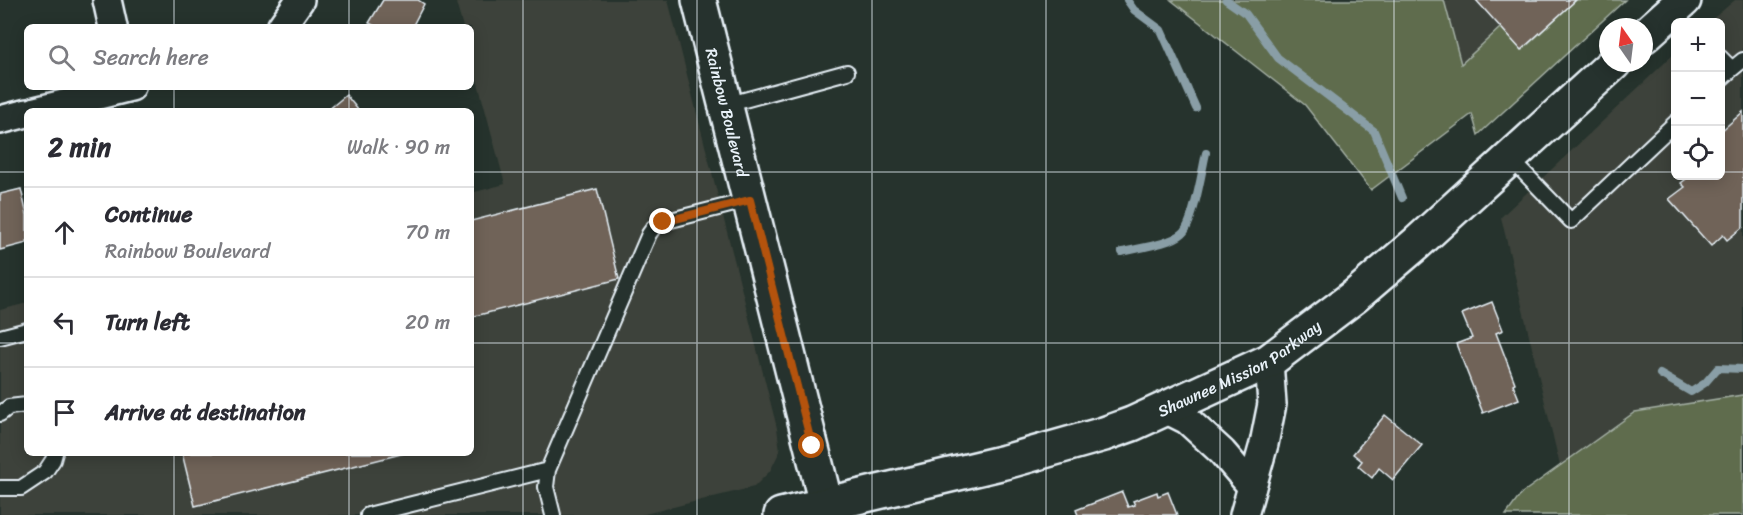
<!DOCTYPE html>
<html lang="en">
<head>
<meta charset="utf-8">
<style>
	body { margin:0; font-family:Sriracha,sans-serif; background:#f7f7f7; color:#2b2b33 }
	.controls { position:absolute; right:18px; top:18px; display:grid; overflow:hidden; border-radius:9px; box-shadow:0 3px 15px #0003 }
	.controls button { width:54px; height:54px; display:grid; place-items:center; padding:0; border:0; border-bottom:2px solid #e1e1e2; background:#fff; color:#2b2b33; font:30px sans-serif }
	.compass { position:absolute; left:1599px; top:18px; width:54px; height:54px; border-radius:50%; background:#fff; box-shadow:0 3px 15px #0003; rotate:346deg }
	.stop { position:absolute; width:18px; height:18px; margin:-14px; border:4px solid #b45309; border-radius:50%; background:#fff }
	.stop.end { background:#b45309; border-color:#fff; box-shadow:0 2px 6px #0008 }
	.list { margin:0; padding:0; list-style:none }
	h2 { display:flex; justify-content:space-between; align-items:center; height:78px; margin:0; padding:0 24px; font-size:26px }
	h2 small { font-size:20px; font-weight:400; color:#7c7c81 }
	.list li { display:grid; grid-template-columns:39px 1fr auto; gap:18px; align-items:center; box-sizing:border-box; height:90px; padding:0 24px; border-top:2px solid #e1e1e2 }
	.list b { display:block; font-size:22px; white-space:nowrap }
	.list p { margin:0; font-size:20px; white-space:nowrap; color:#7c7c81 }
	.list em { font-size:20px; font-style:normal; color:#7c7c81 }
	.icon { flex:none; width:33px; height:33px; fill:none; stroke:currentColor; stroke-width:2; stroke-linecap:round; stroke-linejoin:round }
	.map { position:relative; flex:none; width:1743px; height:515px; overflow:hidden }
	.search { position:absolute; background:#fff; box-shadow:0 3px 15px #0003; left:24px; top:24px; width:450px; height:66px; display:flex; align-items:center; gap:15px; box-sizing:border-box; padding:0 21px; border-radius:9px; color:#7c7c81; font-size:22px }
	.panel { position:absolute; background:#fff; box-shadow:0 3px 15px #0003; left:24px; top:108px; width:450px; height:348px; border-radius:9px }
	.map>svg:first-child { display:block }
	.built { fill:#3c423a }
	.green { fill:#5e6c4e; stroke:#a3aea3; stroke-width:1.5 }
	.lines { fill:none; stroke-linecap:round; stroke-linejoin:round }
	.stream { stroke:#899ea6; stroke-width:8 }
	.building { fill:#6f6459; stroke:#e8f1f8; stroke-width:1.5 }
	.service-casing { stroke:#e8f1f8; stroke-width:18 }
	.minor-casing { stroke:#e8f1f8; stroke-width:32 }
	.primary-casing { stroke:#e8f1f8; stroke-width:38 }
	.trunk-casing { stroke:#e8f1f8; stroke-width:38 }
	.service { stroke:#26332d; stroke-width:14 }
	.minor { stroke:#26332d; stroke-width:27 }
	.primary { stroke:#26332d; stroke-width:33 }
	.trunk { stroke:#26332d; stroke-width:33 }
	.route { stroke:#b45309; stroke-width:8 }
	.grid { fill:none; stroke:#e8f1f8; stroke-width:1.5; stroke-opacity:0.55 }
	.labels { text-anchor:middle; stroke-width:4.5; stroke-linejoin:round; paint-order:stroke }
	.street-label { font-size:16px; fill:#e8f1f8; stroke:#26332d }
</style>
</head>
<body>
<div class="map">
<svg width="1743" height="515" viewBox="0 0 1743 515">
	<rect width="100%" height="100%" fill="#26332d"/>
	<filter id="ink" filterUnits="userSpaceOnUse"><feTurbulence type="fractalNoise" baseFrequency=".0167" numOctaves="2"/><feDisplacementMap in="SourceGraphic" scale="12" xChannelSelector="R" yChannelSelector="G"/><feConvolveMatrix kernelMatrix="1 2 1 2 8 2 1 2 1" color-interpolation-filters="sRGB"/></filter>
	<g filter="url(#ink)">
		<path class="built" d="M467,0h201l109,428 3,23 -10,20 -16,16 -113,28h-641v-205l27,-7v150h444v-260l34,-9 -34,-127v-30h-8l-7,-24z
			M1444,0h181l-147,135z
			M1735,0h8v395l-108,17 -75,54 -59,-249 174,-164 1,123h44v-154h-11z"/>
		<path class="green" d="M1171,0h273l17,64 40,-37 21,23 54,-50h49l-147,135 -6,-21 -101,76 -66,-85z
			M1743,395v120h-237l16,-22 113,-81z"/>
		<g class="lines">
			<path class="stream" d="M1127,0l7,10 27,20 35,78
				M1226,0l20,14 32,44 96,73 28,67
				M1122,252c16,-4 49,-8 61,-19 11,-11 19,-63 23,-80
				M1660,374l31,18 14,-9 13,-15 25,1"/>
		</g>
		<path class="building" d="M383,0h35l6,4 -12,23h-35l-8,-4z
			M1476,0h100l-55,50z
			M346,95l13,16h-32z
			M1743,112v115l-16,13 -4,-5 -12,11 -42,-47 16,-12 -4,-4 9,-7h30v-44z
			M21,189l6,26v28l-27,7v-56z
			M597,189l22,90 -148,38v-96z
			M1492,302l11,28 -7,3 19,50 -2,1 6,15 -36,14 -27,-69 16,-6 -10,-24z
			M1385,415l37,30 -29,35 -14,-12 -7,10 -14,-12 4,-5 -9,-7z
			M182,453h223l-210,53z
			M1122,492l6,15 7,-2 -2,-4 24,-9 1,4 10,-4 9,23h-99l-2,-5z"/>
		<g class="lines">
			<g class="service-casing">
				<path id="service" d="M1720,57l12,12 11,-9
					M1720,80l12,-11
					M726,105l121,-33
					M1510,158l61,63 105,-99
					M0,337l27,-7
					M0,414l9,-7 18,-2
					M548,470l101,-236 5,-7 9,-5 87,-22
					M0,488h21l24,-16 8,-12 2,-7
					M368,515l180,-45 -2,17 7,28"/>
			</g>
			<g class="minor-casing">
				<path id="minor" d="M107,0l6,27
					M281,27l19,-27
					M35,111l96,-24
					M0,120l27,-7
					M1165,409l22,11 35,32 30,35
					M1244,515l20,-71 8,-40 -3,-43"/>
			</g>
			<g class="primary-casing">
				<g id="primary">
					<path id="s1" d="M699,0l127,504"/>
				</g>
			</g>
			<g class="trunk-casing">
				<g id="trunk">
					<path d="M1644,36l40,-36"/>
					<path id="s2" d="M781,515l224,-53 99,-28 28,-10 137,-63 86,-65 62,-53 197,-180"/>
				</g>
			</g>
			<use href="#service" class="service"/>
			<use href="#minor" class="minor"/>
			<use href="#primary" class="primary"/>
			<use href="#trunk" class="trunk"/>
		</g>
	</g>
	<g class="lines" filter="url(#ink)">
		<path class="route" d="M663,222l87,-22 62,246"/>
	</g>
	<path class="grid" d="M174,0v27M349,0v27M523,0v515M697,0v515M872,0v515M1046,0v515M1220,0v515M1394,0v515M1569,0v515M174,87v24M349,87v24M0,172h27M471,172h1205M1720,172h23M0,343h27M471,343h1272M174,453v62M349,453v62"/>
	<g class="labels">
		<g class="street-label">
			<text dy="6" stroke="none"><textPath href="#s1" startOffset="116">Rainbow Boulevard</textPath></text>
			<text dy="6" stroke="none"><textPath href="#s2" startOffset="484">Shawnee Mission Parkway</textPath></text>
		</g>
	</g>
</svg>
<div class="controls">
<button>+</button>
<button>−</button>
<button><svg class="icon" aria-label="locate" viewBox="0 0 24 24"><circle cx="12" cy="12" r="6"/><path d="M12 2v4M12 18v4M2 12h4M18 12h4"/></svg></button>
</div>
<svg class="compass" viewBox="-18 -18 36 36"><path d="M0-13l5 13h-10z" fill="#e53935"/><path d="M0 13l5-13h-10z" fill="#7c7c81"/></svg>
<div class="stop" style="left:812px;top:446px"></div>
<div class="stop end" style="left:663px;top:222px"></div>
<div class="search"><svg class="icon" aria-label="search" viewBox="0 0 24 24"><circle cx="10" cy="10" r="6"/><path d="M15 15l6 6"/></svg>Search here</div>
<section class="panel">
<h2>2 min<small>Walk · 90 m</small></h2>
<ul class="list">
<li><svg class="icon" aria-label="ahead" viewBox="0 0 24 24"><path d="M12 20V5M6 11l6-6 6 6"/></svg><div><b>Continue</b><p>Rainbow Boulevard</p></div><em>70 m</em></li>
<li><svg class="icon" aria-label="left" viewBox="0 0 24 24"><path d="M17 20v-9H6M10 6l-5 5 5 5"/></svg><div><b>Turn left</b></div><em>20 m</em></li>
<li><svg class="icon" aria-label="arrive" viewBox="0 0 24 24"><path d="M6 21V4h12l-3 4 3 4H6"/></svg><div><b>Arrive at destination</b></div></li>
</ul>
</section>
</div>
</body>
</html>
